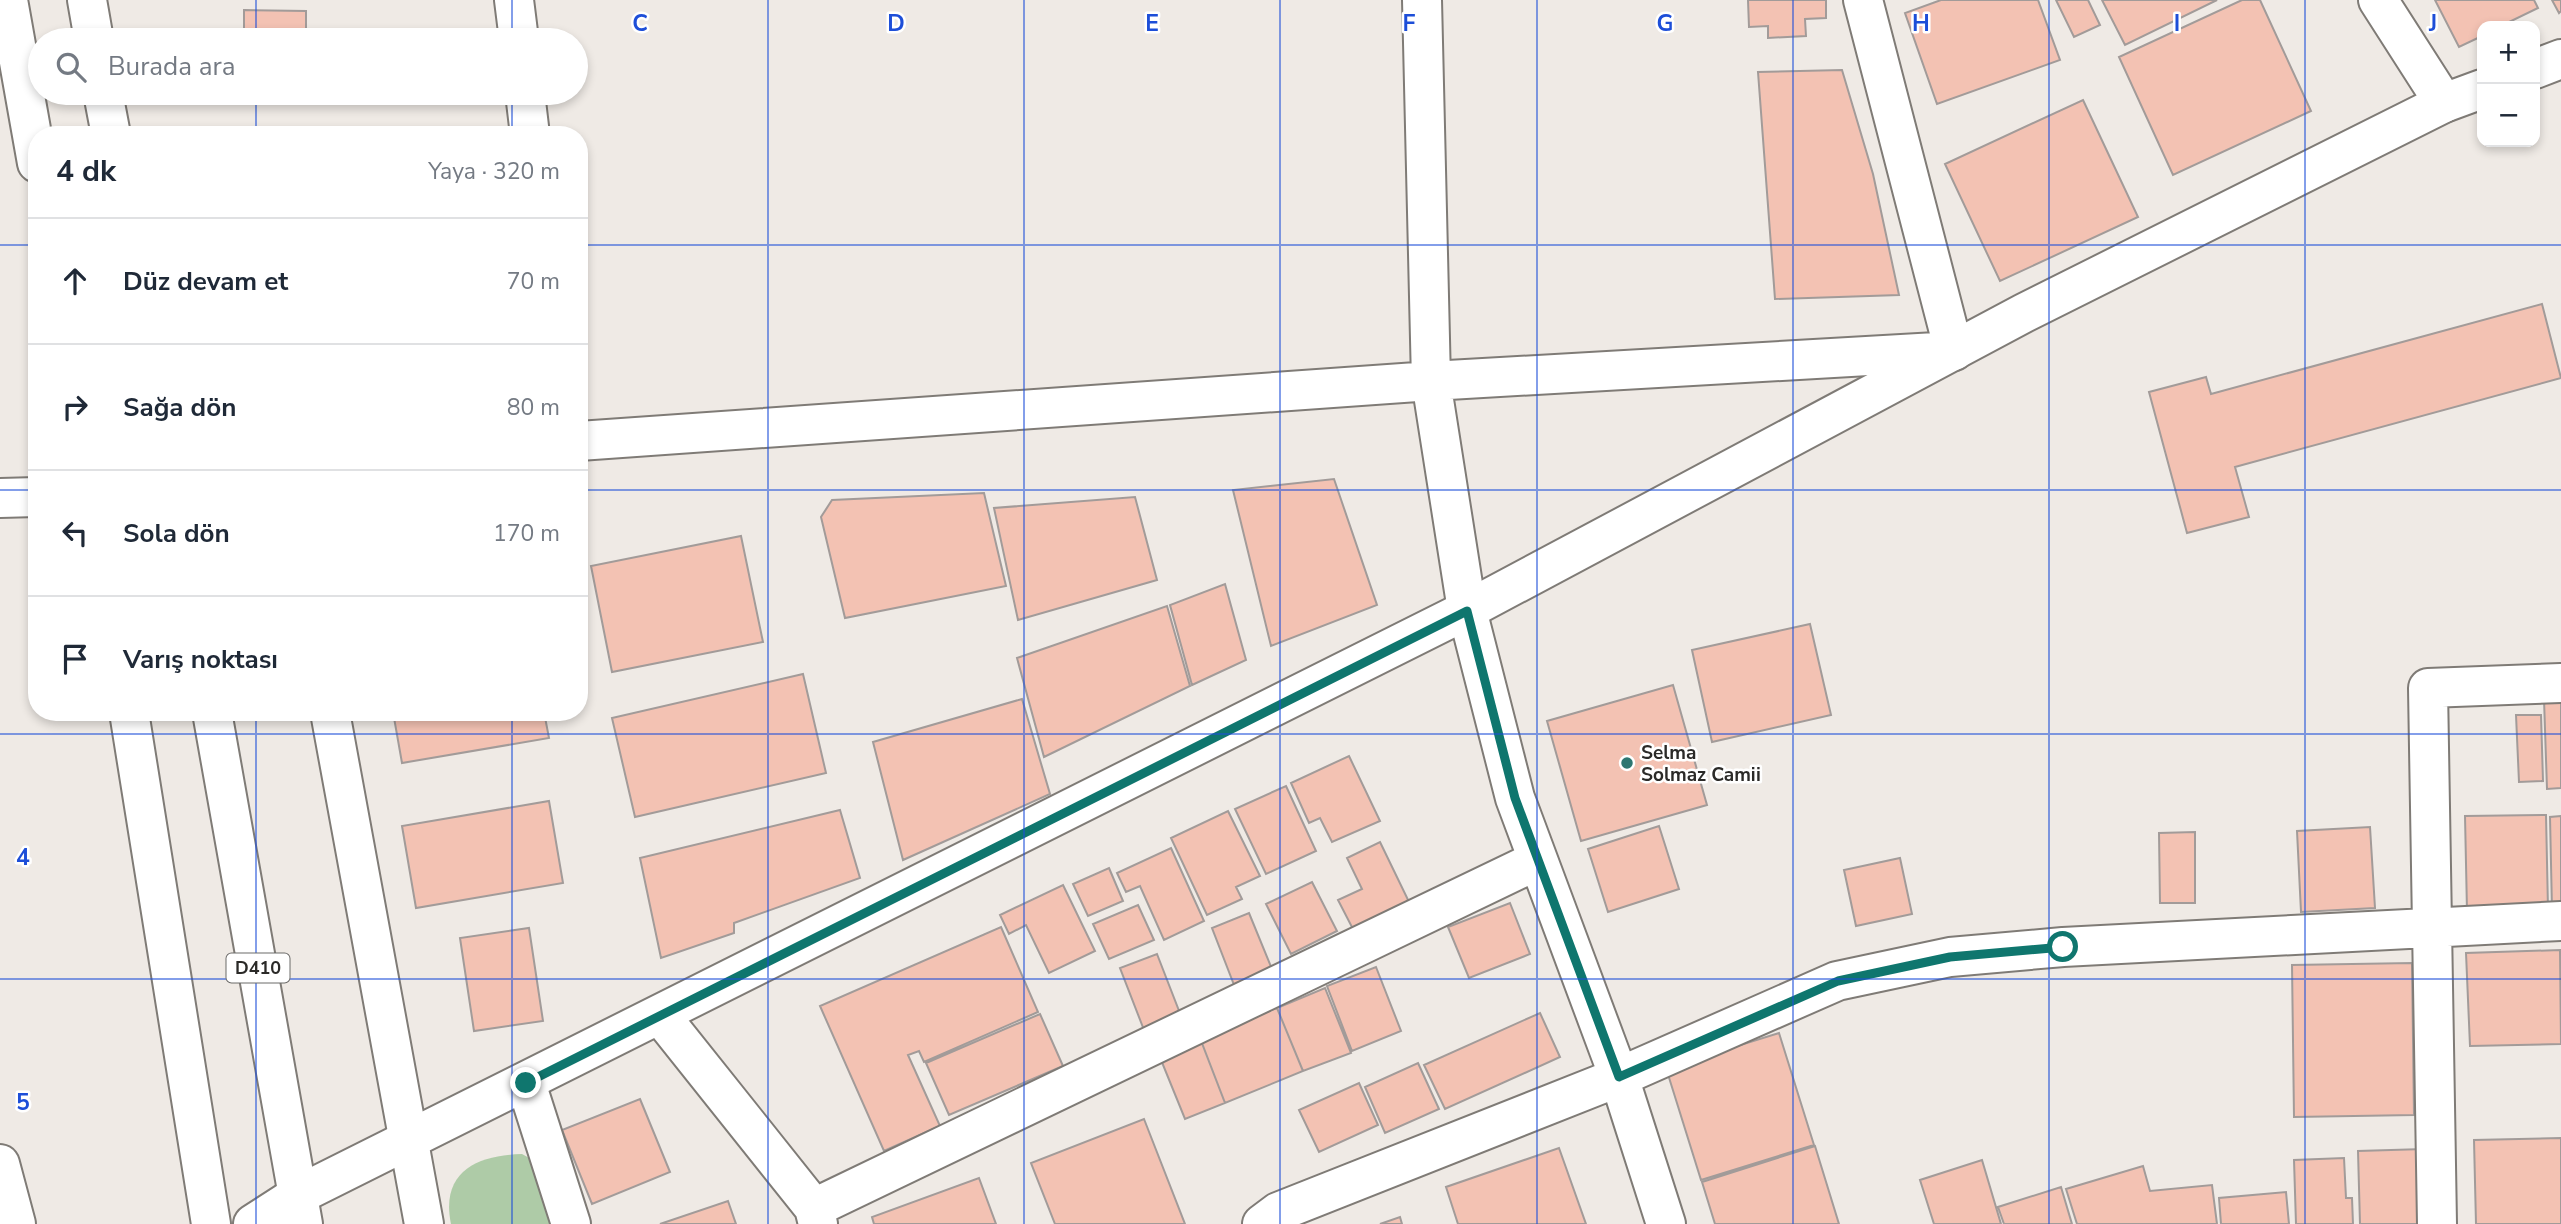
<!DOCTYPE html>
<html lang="tr">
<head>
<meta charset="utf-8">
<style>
	body { margin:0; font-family:"Nunito Sans",sans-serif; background:#f6f6f7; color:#1f2937 }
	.controls { position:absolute; right:21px; top:21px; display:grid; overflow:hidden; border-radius:14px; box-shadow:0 4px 10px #0003 }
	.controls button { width:63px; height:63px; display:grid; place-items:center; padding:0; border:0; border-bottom:2px solid #e0e1e3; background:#fff; color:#1f2937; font:35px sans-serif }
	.stop { position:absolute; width:21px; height:21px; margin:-16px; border:5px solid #0f766e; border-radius:50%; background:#fff }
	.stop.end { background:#0f766e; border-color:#fff; box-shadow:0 2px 7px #0008 }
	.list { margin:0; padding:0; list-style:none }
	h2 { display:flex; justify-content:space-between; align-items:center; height:91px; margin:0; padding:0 28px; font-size:30px }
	h2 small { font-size:23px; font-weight:400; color:#747a83 }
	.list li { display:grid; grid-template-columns:46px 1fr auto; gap:21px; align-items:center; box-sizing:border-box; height:126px; padding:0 28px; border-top:2px solid #e0e1e3 }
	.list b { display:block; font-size:26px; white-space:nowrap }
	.list em { font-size:23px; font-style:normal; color:#747a83 }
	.icon { flex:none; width:38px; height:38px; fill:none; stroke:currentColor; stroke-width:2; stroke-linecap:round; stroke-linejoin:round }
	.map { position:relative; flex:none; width:2561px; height:1224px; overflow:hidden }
	.search { position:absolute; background:#fff; box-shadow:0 4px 10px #0003; left:28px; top:28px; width:560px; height:77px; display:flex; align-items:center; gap:18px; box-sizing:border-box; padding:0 24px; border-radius:38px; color:#747a83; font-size:26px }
	.panel { position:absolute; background:#fff; box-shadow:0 4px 10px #0003; left:28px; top:126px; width:560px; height:595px; border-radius:28px }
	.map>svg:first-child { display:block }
	.green { fill:#aecba7 }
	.building { fill:#f3c2b3; stroke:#a29b99; stroke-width:2 }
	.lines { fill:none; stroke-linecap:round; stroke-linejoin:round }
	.minor-casing { stroke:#7f7b76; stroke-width:42 }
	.tertiary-casing { stroke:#7f7b76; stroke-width:42 }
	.trunk-casing { stroke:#7f7b76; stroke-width:42 }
	.minor { stroke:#fff; stroke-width:38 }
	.tertiary { stroke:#fff; stroke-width:38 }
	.trunk { stroke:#fff; stroke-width:38 }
	.route { stroke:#0f766e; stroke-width:9 }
	.grid { fill:none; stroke:#1d4ed8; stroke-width:2; stroke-opacity:0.55 }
	.poi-dot { fill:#2d7671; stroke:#fff; stroke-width:2.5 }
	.labels { text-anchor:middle; stroke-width:5; stroke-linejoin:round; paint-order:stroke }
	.shield { fill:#fff; stroke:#6b6a68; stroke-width:2 }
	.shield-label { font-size:18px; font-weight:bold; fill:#2b2a28 }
	.poi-label { font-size:19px; font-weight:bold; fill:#2b2a28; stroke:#fff; text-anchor:start }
	.grid-label { font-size:23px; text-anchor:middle; font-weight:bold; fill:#1d4ed8; stroke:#fff; stroke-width:5; stroke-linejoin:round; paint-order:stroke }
</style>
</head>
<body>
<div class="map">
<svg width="2561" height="1224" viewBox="0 0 2561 1224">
	<rect width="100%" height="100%" fill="#efeae5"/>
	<path class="green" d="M522,1154l9,5 20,65h-100c-11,-53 27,-69 71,-70z"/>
	<path class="building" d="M1748,0h78v18l-21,1 1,17 -38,2v-12l-19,1z
		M1941,0h97l22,60 -123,44 -32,-91z
		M2056,0h32l12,25 -26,12z
		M2102,0h115l-92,45z
		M2242,0h18l51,111 -138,64 -54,-118z
		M2435,0h99l4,8 -37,18h-19v10l-23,11z
		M2552,0h9v11l-2,2z
		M244,10l62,1v29h-62z
		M1842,70l31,104 26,121 -124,4 -17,-227z
		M2083,100l55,117 -138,64 -55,-117z
		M2542,304l19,74 -326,89 14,50 -62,16 -38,-141 57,-15 5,17z
		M1334,479l43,126 -106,41 -38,-156z
		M984,493l22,93 -161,32 -24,-101 11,-17z
		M1135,497l22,83 -139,40 -24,-112z
		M741,536l22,106 -151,30 -21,-106z
		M1225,584l21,76 -54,25 -22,-80z
		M1167,606l23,80 -146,71 -27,-99z
		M1810,624l21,91 -119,27 -20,-92z
		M803,674l23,99 -191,44 -23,-99z
		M1673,685l34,120 -126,36 -34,-120z
		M1022,699l28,95 -147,66 -30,-118z
		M2544,699h17v89l-14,1z
		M393,712h151l5,26 -147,25z
		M2516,715h25l2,66 -24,1z
		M1349,756l31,65 -48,21 -12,-24 -11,5 -18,-40z
		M1286,786l30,65 -50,23 -31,-65z
		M549,801l14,82 -147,25 -14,-82z
		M840,810l20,68 -126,45v10l-73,25 -21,-100z
		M1228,811l32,65 -24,11 6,12 -35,16 -36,-77z
		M2546,815l2,94 -81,2 -2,-95z
		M2561,816v93l-9,1 -2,-93z
		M1659,826l20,63 -71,23 -20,-63z
		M2370,827l5,81 -74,4 -4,-81z
		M2195,832v71h-35l-1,-70z
		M1380,842l31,64 -56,27 -17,-33 24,-11 -15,-31z
		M1171,848l33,73 -40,19 -24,-54 -14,6 -9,-19z
		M1900,858l12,56 -56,12 -12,-56z
		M1109,868l14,33 -35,15 -15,-32z
		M1312,882l25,49 -46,23 -25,-50z
		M1063,885l32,66 -46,22 -23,-48 -17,9 -9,-19z
		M1510,903l20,51 -61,24 -21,-51z
		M1138,905l16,35 -45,19 -16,-35z
		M1249,913l25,61 -38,16 -24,-62z
		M1001,927l37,85 -114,50 -5,-11 -11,4 32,71 -56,25 -64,-145z
		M529,928l14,93 -69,10 -14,-93z
		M2560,950l1,94 -91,2 -4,-93z
		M1157,954l24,62 -37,14 -24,-62z
		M2412,963l2,152 -120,2 -2,-152z
		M1376,967l25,64 -49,20 -25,-65z
		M1325,988l26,65 -48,18 -26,-63z
		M1277,1008l26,63 -78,32 -25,-65z
		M1540,1013l20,44 -115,52 -21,-44z
		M1040,1014l23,52 -114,49 -23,-52z
		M1779,1033l35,112 -113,35 -35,-112z
		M1200,1038l25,65 -40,16 -26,-64z
		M1418,1063l21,46 -54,24 -20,-46z
		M1359,1083l19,42 -59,27 -20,-42z
		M640,1099l30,73 -78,32 -30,-74z
		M1144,1119l41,105h-130l-24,-61z
		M2561,1138v86h-85l-2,-84z
		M1815,1146l24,78h-124l-13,-42z
		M1559,1148l27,76h-128l-12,-37z
		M2424,1149l2,75h-66l-2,-73z
		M2344,1158l2,40h6l1,26h-57l-2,-64z
		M1982,1160l19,64h-67l-14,-44z
		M2143,1166l7,25 62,-6 5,39h-140l-11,-35z
		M979,1178l17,46h-122l-2,-7z
		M2061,1187l11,37h-68l-6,-17z
		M2286,1192l3,32h-68l-2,-26z
		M728,1201l8,23h-76z
		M1400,1217l2,7h-22z"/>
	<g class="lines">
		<g class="minor-casing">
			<path id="minor" d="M514,0l5,40
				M1422,0l9,381 36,229 48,188 104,279 47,147
				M2378,0l66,103
				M525,93l5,42
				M579,441l852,-60 523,-30 -91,-351
				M0,498l37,-1
				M330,712l94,512
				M660,1015l154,193 4,16
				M526,1083l45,141
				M0,1164l16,60
				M814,1208l724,-348
				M1262,1224l16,-12 341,-135 218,-96 113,-24 113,-10 498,-26
				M2437,1224l-9,-536 133,-5"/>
		</g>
		<g class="tertiary-casing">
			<path id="tertiary" d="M2535,69l26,-10
				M253,1224l45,-29 1169,-585 557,-297 420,-210 38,-14"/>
		</g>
		<g class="trunk-casing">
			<path id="trunk" d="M8,0l29,163
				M87,0l7,40
				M103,93l8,42
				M129,712l82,512
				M212,712l91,512"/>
		</g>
		<use href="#minor" class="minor"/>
		<use href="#tertiary" class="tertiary"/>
		<use href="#trunk" class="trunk"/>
	</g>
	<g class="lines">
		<path class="route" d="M526,1083l941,-472 48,187 104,279 219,-96 112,-24 113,-10"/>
	</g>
	<path class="grid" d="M256,0v40M512,0v40M768,0v1224M1024,0v1224M1280,0v1224M1537,0v1224M1793,0v1224M2049,0v1224M2305,0v1224M256,93v42M512,93v42M0,245h37M579,245h1982M0,490h37M579,490h1982M256,712v512M512,712v512M0,734h2561M0,979h2561"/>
	<circle class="poi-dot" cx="1627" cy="763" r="7"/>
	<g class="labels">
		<rect class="shield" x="226.5" y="953.5" width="63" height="29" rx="5"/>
		<g class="shield-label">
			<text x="258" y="974">D410</text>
		</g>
		<g class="poi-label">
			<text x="1641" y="759">Selma<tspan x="1641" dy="22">Solmaz Camii</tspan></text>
		</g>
	</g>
	<g class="grid-label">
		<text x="640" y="31">C</text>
		<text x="896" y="31">D</text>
		<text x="1152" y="31">E</text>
		<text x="1409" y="31">F</text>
		<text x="1665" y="31">G</text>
		<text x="1921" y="31">H</text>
		<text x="2177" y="31">I</text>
		<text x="2433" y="31">J</text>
		<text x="23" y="865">4</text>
		<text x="23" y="1110">5</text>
	</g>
</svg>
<div class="controls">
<button>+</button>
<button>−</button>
</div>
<div class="stop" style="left:2063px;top:947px"></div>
<div class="stop end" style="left:526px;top:1083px"></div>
<div class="search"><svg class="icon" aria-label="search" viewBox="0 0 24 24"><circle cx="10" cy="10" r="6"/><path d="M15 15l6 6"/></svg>Burada ara</div>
<section class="panel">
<h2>4 dk<small>Yaya · 320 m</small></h2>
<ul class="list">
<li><svg class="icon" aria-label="ahead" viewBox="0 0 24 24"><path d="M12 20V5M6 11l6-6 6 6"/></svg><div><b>Düz devam et</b></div><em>70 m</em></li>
<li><svg class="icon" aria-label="right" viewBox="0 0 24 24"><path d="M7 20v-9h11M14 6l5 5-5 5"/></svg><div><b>Sağa dön</b></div><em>80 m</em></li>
<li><svg class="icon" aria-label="left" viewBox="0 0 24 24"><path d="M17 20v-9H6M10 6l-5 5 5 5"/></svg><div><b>Sola dön</b></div><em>170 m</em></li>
<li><svg class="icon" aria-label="arrive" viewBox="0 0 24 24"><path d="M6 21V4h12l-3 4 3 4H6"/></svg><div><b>Varış noktası</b></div></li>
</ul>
</section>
</div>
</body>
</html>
